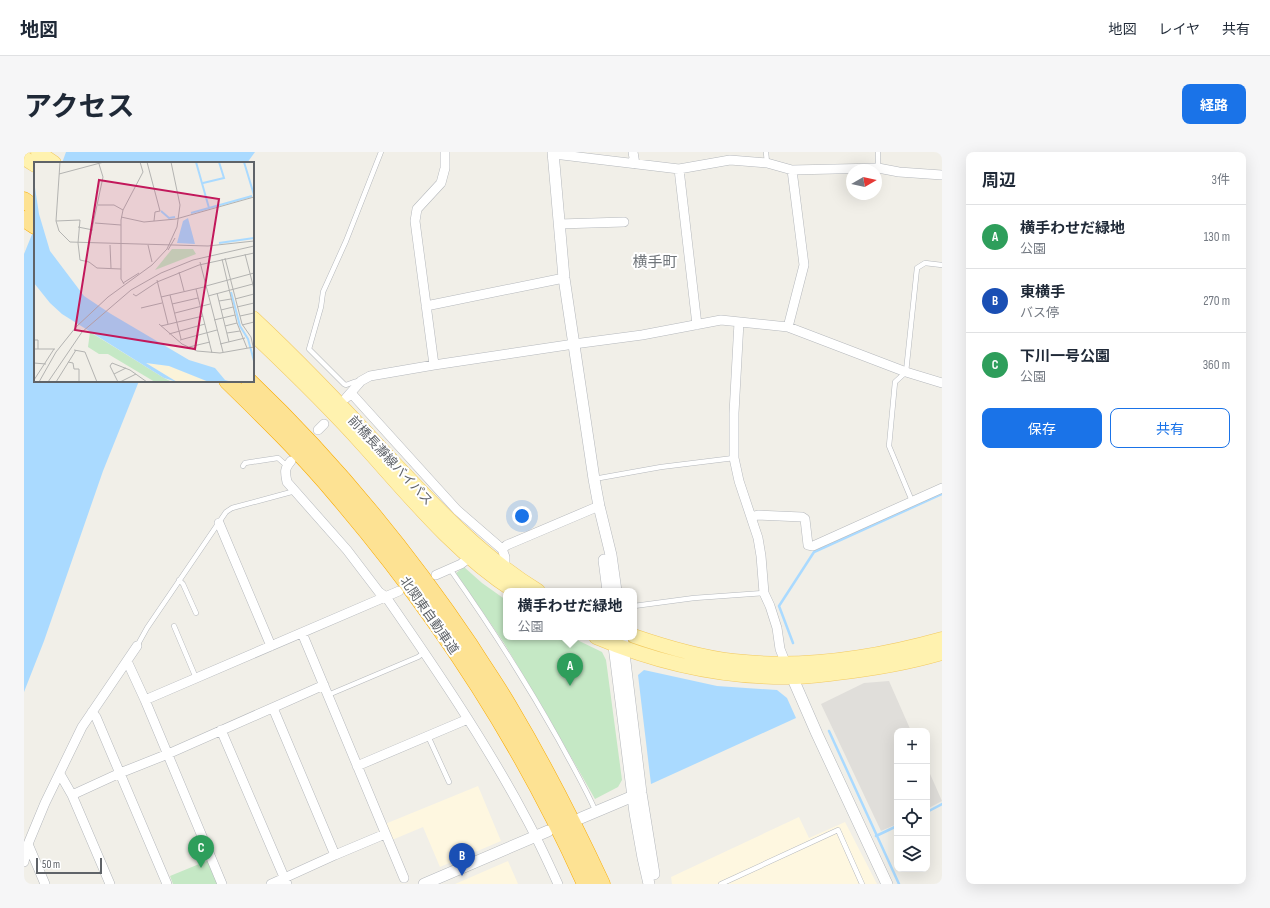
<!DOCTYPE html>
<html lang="ja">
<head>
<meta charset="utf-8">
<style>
	body { margin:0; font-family:"Sofia Sans Condensed","Noto Sans JP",sans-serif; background:#f6f6f7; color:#1f2937 }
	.controls { position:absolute; right:12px; bottom:12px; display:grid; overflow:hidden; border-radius:8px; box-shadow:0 4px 16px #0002 }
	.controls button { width:36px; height:36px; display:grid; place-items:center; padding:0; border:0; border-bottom:1px solid #e0e1e3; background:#fff; color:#1f2937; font:20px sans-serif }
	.compass { position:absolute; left:822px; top:12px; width:36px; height:36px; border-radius:50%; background:#fff; box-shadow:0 4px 16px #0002; rotate:81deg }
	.scale { position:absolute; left:12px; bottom:10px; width:66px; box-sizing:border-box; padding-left:4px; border:2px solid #5f6368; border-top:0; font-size:11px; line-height:14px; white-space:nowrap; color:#5f6368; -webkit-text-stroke:3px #fff; paint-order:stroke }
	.you { position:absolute; left:498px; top:364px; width:14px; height:14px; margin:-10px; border:3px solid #fff; border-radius:50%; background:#1a73e8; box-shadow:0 0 0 6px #1a73e833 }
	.badge { display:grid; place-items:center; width:26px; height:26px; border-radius:50%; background:#1a73e8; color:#fff; font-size:13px; font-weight:700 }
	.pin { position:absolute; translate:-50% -33px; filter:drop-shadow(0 1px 2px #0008) }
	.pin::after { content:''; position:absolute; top:21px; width:14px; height:12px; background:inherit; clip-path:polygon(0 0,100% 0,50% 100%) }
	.popup { position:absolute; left:479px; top:436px; width:134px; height:52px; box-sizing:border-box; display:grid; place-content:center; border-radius:8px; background:#fff; filter:drop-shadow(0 1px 3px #0005); font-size:13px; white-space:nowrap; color:#747a83 }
	.popup b { font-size:15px; color:#1f2937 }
	.popup::after { content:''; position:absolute; left:50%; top:100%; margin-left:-8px; border:8px solid transparent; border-top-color:#fff }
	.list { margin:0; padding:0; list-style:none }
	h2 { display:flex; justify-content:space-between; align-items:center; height:52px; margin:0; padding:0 16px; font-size:17px }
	h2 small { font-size:13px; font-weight:400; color:#747a83 }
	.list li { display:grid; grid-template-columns:26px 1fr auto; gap:12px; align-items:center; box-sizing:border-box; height:64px; padding:0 16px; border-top:1px solid #e0e1e3 }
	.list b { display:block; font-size:15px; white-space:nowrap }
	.list p { margin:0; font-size:13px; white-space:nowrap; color:#747a83 }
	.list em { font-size:13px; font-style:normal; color:#747a83 }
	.actions { display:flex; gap:8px; padding:12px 16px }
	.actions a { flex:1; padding:9px 0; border:1px solid #1a73e8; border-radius:8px; text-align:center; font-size:14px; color:#1a73e8 }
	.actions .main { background:#1a73e8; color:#fff }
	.icon { flex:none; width:22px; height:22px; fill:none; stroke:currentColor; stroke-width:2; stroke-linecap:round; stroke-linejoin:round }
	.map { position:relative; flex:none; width:918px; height:732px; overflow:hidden; border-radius:8px }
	header { display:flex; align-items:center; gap:24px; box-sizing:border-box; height:56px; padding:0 20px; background:#fff; border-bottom:1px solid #e0e1e3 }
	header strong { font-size:19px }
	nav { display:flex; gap:22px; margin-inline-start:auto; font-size:14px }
	.intro { display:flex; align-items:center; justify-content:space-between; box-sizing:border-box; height:96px; padding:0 24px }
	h1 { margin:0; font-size:28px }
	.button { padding:10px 18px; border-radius:8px; background:#1a73e8; color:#fff; font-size:14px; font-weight:700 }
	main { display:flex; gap:24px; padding:0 24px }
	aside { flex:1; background:#fff; border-radius:8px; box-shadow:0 4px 16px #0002 }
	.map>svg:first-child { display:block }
	.commercial { fill:#fef7e0 }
	.industrial { fill:#e0deda }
	.green { fill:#c5e8c5 }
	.water { fill:#aadaff }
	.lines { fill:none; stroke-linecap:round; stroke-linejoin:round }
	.stream { stroke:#aadaff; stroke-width:2.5 }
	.service-casing { stroke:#b5b8bc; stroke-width:5.5 }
	.minor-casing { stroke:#b5b8bc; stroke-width:10 }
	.tertiary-casing { stroke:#b5b8bc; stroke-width:12 }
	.primary-casing { stroke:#f2c960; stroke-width:15 }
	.motorway-casing { stroke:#f9ab00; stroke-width:17 }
	.service { stroke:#fff; stroke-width:4.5 }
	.minor { stroke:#fff; stroke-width:9 }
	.tertiary { stroke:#fff; stroke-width:11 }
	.primary { stroke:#fff2af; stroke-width:14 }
	.motorway { stroke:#fde293; stroke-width:16 }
	.labels { text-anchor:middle; stroke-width:4; stroke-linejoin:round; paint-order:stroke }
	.street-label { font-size:13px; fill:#5f6368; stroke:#fff }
	.quarter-label { font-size:15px; fill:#70757a; stroke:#fff }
	.inset-river { fill:none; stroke:#aadaff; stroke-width:2 }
	.inset-road { fill:none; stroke:#b3b3b1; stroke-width:1 }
	.view { fill:#c2185b; fill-opacity:0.15; stroke:#c2185b; stroke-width:2 }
	.inset-edge { fill:none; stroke:#5f6368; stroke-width:2 }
</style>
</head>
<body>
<header>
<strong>地図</strong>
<nav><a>地図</a><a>レイヤ</a><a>共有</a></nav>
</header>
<div class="intro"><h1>アクセス</h1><a class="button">経路</a></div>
<main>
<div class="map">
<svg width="918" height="732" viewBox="0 0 918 732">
	<rect width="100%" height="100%" fill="#f1efe8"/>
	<path class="commercial" d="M454,634l23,55 -61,26 -17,-40 -31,13 -7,-16z
		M775,665l10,21 36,-16 32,62h-205l-1,-7z
		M484,709l10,23h-63z"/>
	<path class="industrial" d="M865,529l22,50h-14v93l-16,7 -60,-127 43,-21z
		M903,615l15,34 -15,8z"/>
	<path class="green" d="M440,415l18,16 24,17v37h65l31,15 4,8 16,120 -4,7 -23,12 -49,-86 -42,-70 -48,-70z
		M185,708l10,24h-46l-3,-8z"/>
	<path class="water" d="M42,0h189l-8,11h-185z
		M11,75v154h104l-36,90 -59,170 -20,51v-438z
		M620,518l73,16 60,4 10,8 9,20 -145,66 -13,-109z"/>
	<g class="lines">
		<path class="stream" d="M769,491l-14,-37 35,-54 128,-58
			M805,579l70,153
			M903,660l15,-8
			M852,684l21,-10"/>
		<g class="service-casing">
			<path id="service" d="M742,0l1,11
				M854,16v-16
				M335,229l-5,1 -8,3 -2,-1 -35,-35 12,-42 2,-15 23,-51 35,-89
				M219,314l2,-3 33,-5 9,8
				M570,327l67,-12 73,-9
				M888,349l-23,-55 6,-64 11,-10 11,-104 8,-5 17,2
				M426,417c39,55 75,111 108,170 13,24 27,48 38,73
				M155,428l4,4 13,29
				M610,454l60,-8 70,-5
				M150,474l22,52
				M113,494l10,-18 79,-116 6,-4 63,-17
				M304,543l90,-38 7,-5
				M404,584l21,46
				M697,732l117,-54 24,54"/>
		</g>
		<g class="minor-casing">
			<path id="minor" d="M609,0l2,12
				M530,2l125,15 51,-9 37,3 25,7 86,-2 21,4 43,3
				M655,17l18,156
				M535,72l65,-2
				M402,154l138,-28
				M715,170l-5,91v45l5,23 19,57 3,18 3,37 6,13 7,22 3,21 6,15
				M764,175l16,-62 -12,-95
				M410,213l-19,-144 2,-12 24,-26 4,-15v-16
				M327,241l106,117 45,39 3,8v11
				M322,246l15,-17 9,-5 64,-11 140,-21 68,-9 79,-15 67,7 118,45 36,11
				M294,278l6,-6
				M267,309c-7,8 -6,11 -4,21l60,68 32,42 7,5c50,72 99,144 140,221 12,22 22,44 32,66
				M727,365l7,-2 44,2 3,2 3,26 5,1 129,-58
				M195,371l52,123
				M478,397l5,-4 92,-39
				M412,423l25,-11 9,-7
				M278,481l102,245
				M103,509l18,39 77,184
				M121,548l254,-109
				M249,556l62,147
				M68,560l4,5 71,167
				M197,578l66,154
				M333,614l111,-47
				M36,622l12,21 38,89
				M48,643l48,-22 48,-19 156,-69
				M4,692l17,40
				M0,710l4,-18 17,-41 37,-76 55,-81
				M247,732l64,-29 50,-21"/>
		</g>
		<g class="tertiary-casing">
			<path id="tertiary" d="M529,0l11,126 30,201 5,27 12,49 5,36
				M580,408l4,31
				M598,485l19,156 13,81
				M589,486l22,175 8,45 6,26
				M766,520l27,62 70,150
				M557,666l57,-24
				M400,732l124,-53"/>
		</g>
		<g class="primary-casing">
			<path id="primary" d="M14,0l16,11
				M0,6l11,7
				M229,166c46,43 90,89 132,135 47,50 94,102 153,138
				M229,182c38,36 76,73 111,112 46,51 91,107 150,145
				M610,484c32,11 66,21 100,25 70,8 140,-3 208,-22
				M572,485c61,26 129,41 196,40 15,0 30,-2 45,-4 36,-4 71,-10 105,-20"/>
		</g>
		<g class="motorway-casing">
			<path id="motorway" d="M0,48l11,8
				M0,67l11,7
				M203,229c38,37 76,74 110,115 100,117 185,247 248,388
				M225,229c83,79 157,169 221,264 13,21 28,42 40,63 34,57 64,116 92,176"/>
		</g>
		<use href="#service" class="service"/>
		<use href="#minor" class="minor"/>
		<use href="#tertiary" class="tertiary"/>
		<use href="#primary" class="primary"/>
		<use href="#motorway" class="motorway"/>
	</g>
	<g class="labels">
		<g class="street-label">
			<text transform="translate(367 308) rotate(47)" y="5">前橋長瀞線バイパス</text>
			<text transform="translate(406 463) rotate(55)" y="5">北関東自動車道</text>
		</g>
		<g class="quarter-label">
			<text x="631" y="115">横手町</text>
		</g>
	</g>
	<g transform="translate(10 10)">
		<rect width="220" height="220" fill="#f1efe8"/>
		<path d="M138,87h21l3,5 -41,16zM56,170l74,46 8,4h-17l-47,-28h-9l-11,-7z" fill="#c5e8c5"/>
		<path d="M112,201l23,3 40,16 -33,-1z" fill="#fbf3d9"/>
		<path d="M0,19l5,33 11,37 34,45 27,18 78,46 26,8 10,12 7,2h-23l-40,-16 -23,-3 31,19 -13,-4 -102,-64 -12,-11 -16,-20zM154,56l7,26 -18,-1 6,-22z" fill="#aadaff"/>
		<path class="inset-river" d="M162,0l13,46M210,0l10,33M169,21l21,-5 -5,-16M127,49l8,7 6,-1M157,51l61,-17M185,81l35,-5M197,130l9,34 8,13 6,22"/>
		<path class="inset-road" d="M26,0l-4,59 3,10 11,11 138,4 46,-5M113,0l13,49 -5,1 -1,9M25,12l45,-12M64,43h16l9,5M87,55l23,5 32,-3 78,-22M22,59l24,-1 -2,23 2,17 9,2 8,6 24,1M61,61l26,2M44,65l15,3M55,81l14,-66 -4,-13M76,83l1,23M114,83l4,17M134,88l7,-12M211,92l9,35M191,96l17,66 9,13 3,14M188,97l15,64 10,25M166,100l23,90M145,110l5,19M123,118l11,44M89,121l16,-10M90,122l-3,-5v-59l2,-10 20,-38 -3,-10M172,124l48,-13M162,127l16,64M183,131l12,49M99,132l3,2 21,-14 42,-17 55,-12M136,133l11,44M174,134l45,-12M127,135l43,-10M201,137l19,-5M185,139l12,-2M138,142l26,-6M203,145l17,-4M107,146l21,-5M187,148l12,-3M141,151l35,-9M206,154l14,-3M180,158l21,-5M125,162l23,20 15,7 23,2 34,-6M208,163l12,-3M127,164l42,-10M191,164l12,-3M193,171l13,-2M135,172l36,-10M0,178h4v9M146,178l37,-10M186,182l25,-6M155,185l21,-5M0,187h21M40,188l11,2 12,30M34,200l5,1 1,6h5v13M0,201l12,1M80,212l12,-6M0,218l20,-31M5,220l17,-30 20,-25 32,-30 44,-32 15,-16 10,-22 3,-22 -9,-43M14,220l34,-50 49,-42 30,-17 32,-13 61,-14M22,220l20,-32M84,220l-8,-16 2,-3 18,7 17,12M86,220l16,-8"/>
		<path class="view" d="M65,18l120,19 -24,150 -120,-19z"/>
		<rect width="220" height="220" class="inset-edge"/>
	</g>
</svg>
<div class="controls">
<button>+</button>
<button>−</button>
<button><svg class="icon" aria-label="locate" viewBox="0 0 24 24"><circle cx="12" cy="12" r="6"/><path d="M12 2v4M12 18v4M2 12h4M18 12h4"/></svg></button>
<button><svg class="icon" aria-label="layers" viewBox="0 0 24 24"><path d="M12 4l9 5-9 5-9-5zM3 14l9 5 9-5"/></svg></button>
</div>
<svg class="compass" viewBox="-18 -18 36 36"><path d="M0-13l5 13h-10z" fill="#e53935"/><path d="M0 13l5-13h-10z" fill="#747a83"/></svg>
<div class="scale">50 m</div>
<div class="you"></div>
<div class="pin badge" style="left:546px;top:534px;background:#2e9e5b">A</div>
<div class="popup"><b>横手わせだ緑地</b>公園</div>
<div class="pin badge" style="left:438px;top:724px;background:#1a4fb4">B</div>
<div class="pin badge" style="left:177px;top:716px;background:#2e9e5b">C</div>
</div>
<aside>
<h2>周辺<small>3件</small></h2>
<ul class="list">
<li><span class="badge" style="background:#2e9e5b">A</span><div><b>横手わせだ緑地</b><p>公園</p></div><em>130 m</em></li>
<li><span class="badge" style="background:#1a4fb4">B</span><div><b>東横手</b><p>バス停</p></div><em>270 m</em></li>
<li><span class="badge" style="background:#2e9e5b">C</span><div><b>下川一号公園</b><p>公園</p></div><em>360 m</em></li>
</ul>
<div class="actions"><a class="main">保存</a><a>共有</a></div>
</aside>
</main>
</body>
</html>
